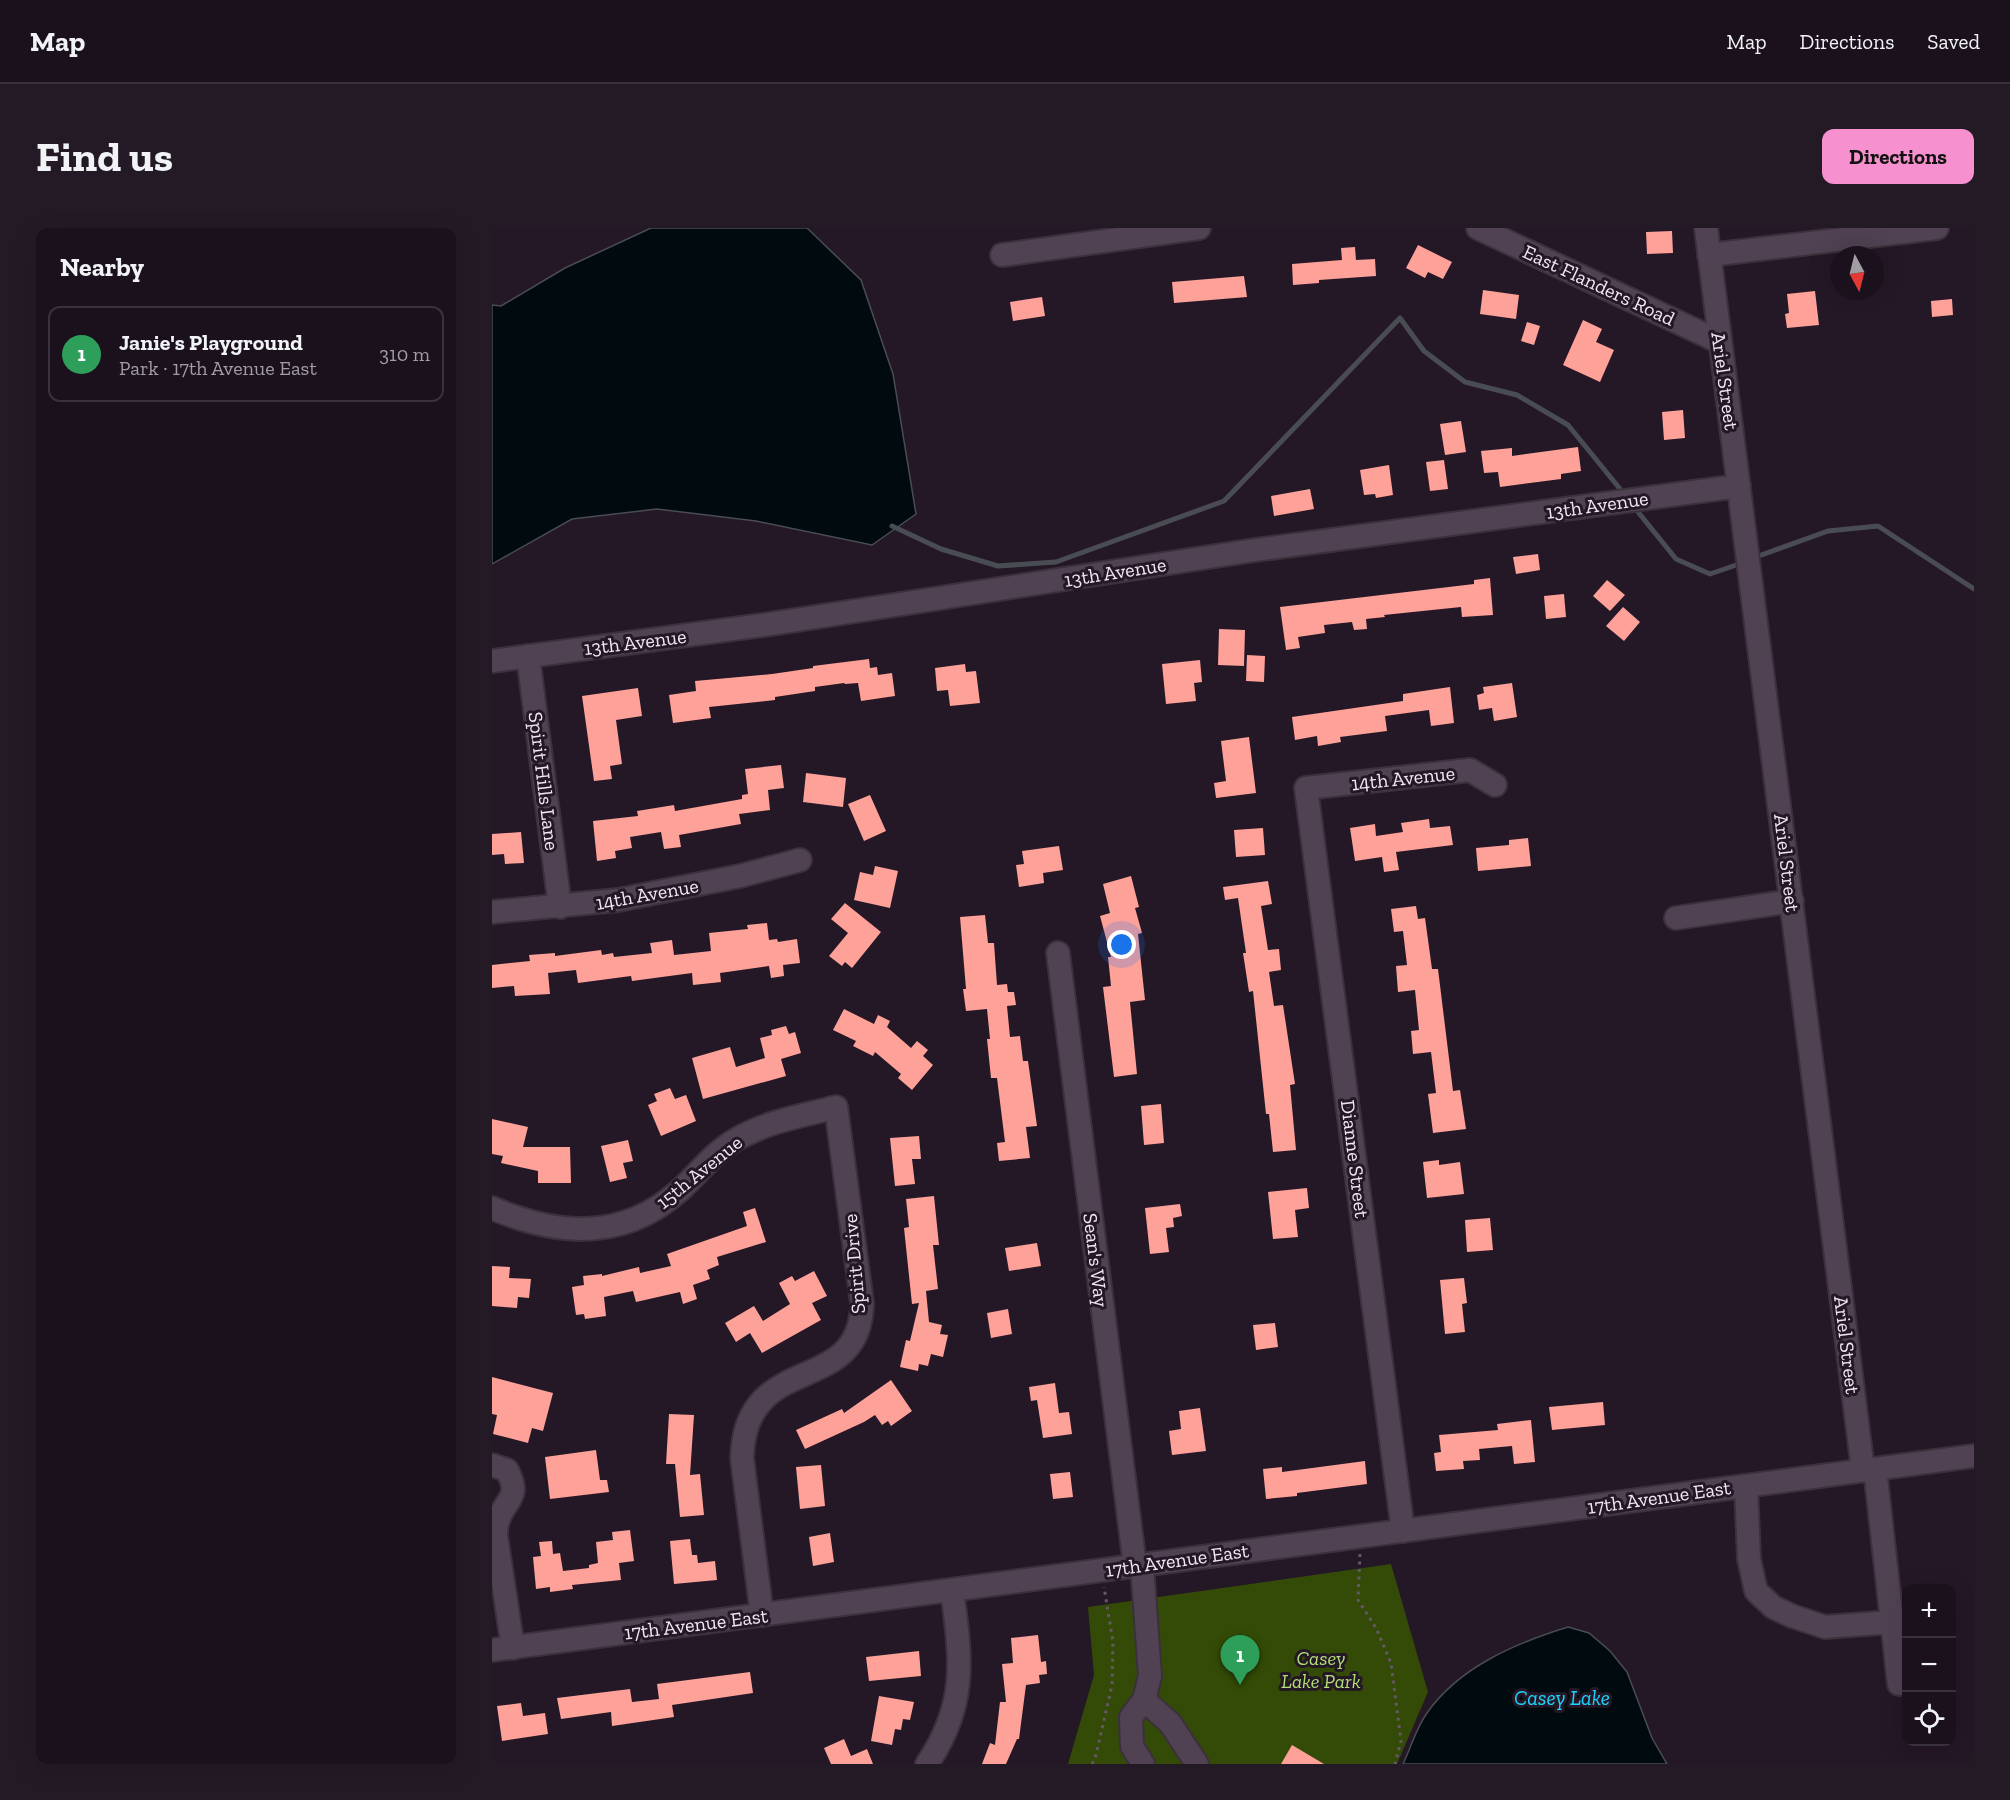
<!DOCTYPE html>
<html lang="en">
<head>
<meta charset="utf-8">
<style>
	body { margin:0; font-family:"Zilla Slab",serif; background:#241a25; color:#f1f3f6 }
	.controls { position:absolute; right:18px; bottom:18px; display:grid; overflow:hidden; border-radius:12px; box-shadow:0 6px 24px #0002 }
	.controls button { width:54px; height:54px; display:grid; place-items:center; padding:0; border:0; border-bottom:2px solid #39313b; background:#1b111c; color:#f1f3f6; font:30px sans-serif }
	.compass { position:absolute; left:1338px; top:18px; width:54px; height:54px; border-radius:50%; background:#1b111c; box-shadow:0 6px 24px #0002; rotate:173deg }
	.you { position:absolute; left:630px; top:717px; width:21px; height:21px; margin:-15px; border:4px solid #fff; border-radius:50%; background:#1a73e8; box-shadow:0 0 0 9px #1a73e833 }
	.badge { display:grid; place-items:center; width:39px; height:39px; border-radius:50%; background:#f790ce; color:#fff; font-size:20px; font-weight:700 }
	.pin { position:absolute; translate:-50% -50px; filter:drop-shadow(0 2px 3px #0008) }
	.pin::after { content:''; position:absolute; top:32px; width:21px; height:18px; background:inherit; clip-path:polygon(0 0,100% 0,50% 100%) }
	.list { margin:0; padding:0; list-style:none }
	h2 { display:flex; justify-content:space-between; align-items:center; height:78px; margin:0; padding:0 24px; font-size:26px }
	h2 small { font-size:20px; font-weight:400; color:#a09da3 }
	.list li { display:grid; grid-template-columns:39px 1fr auto; gap:18px; align-items:center; box-sizing:border-box; height:96px; margin:0 12px 12px; padding:0 12px; border:2px solid #39313b; border-radius:12px }
	.list b { display:block; font-size:22px; white-space:nowrap }
	.list p { margin:0; font-size:20px; white-space:nowrap; color:#a09da3 }
	.list em { font-size:20px; font-style:normal; color:#a09da3 }
	.icon { flex:none; width:33px; height:33px; fill:none; stroke:currentColor; stroke-width:2; stroke-linecap:round; stroke-linejoin:round }
	.map { position:relative; flex:none; width:1482px; height:1536px; overflow:hidden; border-radius:12px }
	header { display:flex; align-items:center; gap:36px; box-sizing:border-box; height:84px; padding:0 30px; background:#1b111c; border-bottom:2px solid #39313b }
	header strong { font-size:28px }
	nav { display:flex; gap:33px; margin-inline-start:auto; font-size:21px }
	.intro { display:flex; align-items:center; justify-content:space-between; box-sizing:border-box; height:144px; padding:0 36px }
	h1 { margin:0; font-size:42px }
	.button { padding:15px 27px; border-radius:12px; background:#f790ce; color:#111; font-size:21px; font-weight:700 }
	main { display:flex; gap:36px; padding:0 36px }
	aside { flex:1; background:#1b111c; border-radius:12px; box-shadow:0 6px 24px #0002 }
	.map>svg:first-child { display:block }
	.green { fill:#334b06 }
	.water { fill:#010b0f; stroke:#494d53; stroke-width:1.5 }
	.lines { fill:none; stroke-linecap:round; stroke-linejoin:round }
	.stream { stroke:#494d53; stroke-width:5 }
	.building { fill:#fea199 }
	.minor-casing { stroke:#3b313c; stroke-width:26 }
	.path { stroke:#645866; stroke-width:3; stroke-dasharray:3 4.5; stroke-linecap:butt }
	.minor { stroke:#514253; stroke-width:22 }
	.labels { text-anchor:middle; stroke-width:6; stroke-linejoin:round; paint-order:stroke }
	.street-label { font-size:20px; fill:#f1e7f2; stroke:#241726 }
	.park-label { font-size:20px; font-style:italic; fill:#b2df77; stroke:#241726 }
	.water-label { font-size:21px; font-style:italic; fill:#1cd3fb; stroke:#241726 }
</style>
</head>
<body>
<header>
<strong>Map</strong>
<nav><a>Map</a><a>Directions</a><a>Saved</a></nav>
</header>
<div class="intro"><h1>Find us</h1><a class="button">Directions</a></div>
<main>
<aside>
<h2>Nearby<small></small></h2>
<ul class="list">
<li><span class="badge" style="background:#2e9e5b">1</span><div><b>Janie's Playground</b><p>Park · 17th Avenue East</p></div><em>310 m</em></li>
</ul>
</aside>
<div class="map">
<svg width="1482" height="1536" viewBox="0 0 1482 1536">
	<rect width="100%" height="100%" fill="#241726"/>
	<path class="green" d="M899,1336l37,128 -31,72h-329l26,-89 -6,-68z"/>
	<path class="water" d="M159,0h156l54,52 32,94 23,140 -44,31 -116,-24 -99,-12 -85,10 -80,45v-259l9,1 64,-38z
		M1076,1399l21,6 21,18 17,21 25,66 15,26h-264c8,-16 13,-36 24,-51 32,-46 89,-70 141,-86z"/>
	<g class="lines">
		<path class="stream" d="M1142,279l42,52 34,15 32,-11
			M400,298l49,23 57,17 58,-4 168,-61 176,-183 24,33 41,31 52,13 51,30 57,70
			M1261,330l75,-27 50,-5 96,63"/>
	</g>
	<path class="building" d="M1180,3l1,22 -26,1 -1,-22z
		M926,17l34,17 -9,17 -15,-7 -3,6 -19,-10z
		M863,19l1,13 19,-1 1,17 -57,4v3l-26,2 -1,-21 50,-4 -1,-12z
		M752,48l3,21 -73,6 -2,-21z
		M991,62l36,5 -3,24 -36,-5z
		M1323,63l4,34 -32,3 -2,-14 4,-1 -2,-19z
		M550,69l3,19 -32,5 -3,-19z
		M1460,71l1,16 -21,2 -1,-16z
		M1091,92l19,9 -6,13 18,8 -14,32 -37,-17z
		M1035,94l13,4 -6,19 -13,-4z
		M1191,182l2,28 -21,2 -2,-28z
		M969,193l5,31 -21,3 -5,-31z
		M1086,219l3,24 -20,3v5l-61,8 -2,-15 -14,1 -3,-22 31,-3v8z
		M952,232l4,29 -18,2 -4,-29z
		M897,237l4,30 -17,3 -1,-4 -11,1 -4,-25z
		M818,261l4,20 -40,7 -3,-20z
		M1046,326l2,16 -24,4 -3,-17z
		M998,350l3,37 -31,2 -1,-10 -77,8 1,2 -19,2 1,10 -13,1 -2,-8 -28,3 1,8 -27,4 2,11 -14,2 -6,-43 194,-23v-4z
		M1115,352l18,15 -15,16 -17,-15z
		M1072,366l2,23 -20,2 -2,-23z
		M1131,379l17,15 -16,19 -18,-15z
		M727,401l26,1 -1,36 -26,-1z
		M755,427l18,1 -1,26 -18,-1z
		M377,431l1,9 7,-1 1,8 14,-2 3,23 -34,5 -3,-18 -13,1 -1,-1 -29,4v4l-40,6v3l-66,7 2,11 -38,5 -4,-28 27,-4 -1,-10 77,-7 41,-6v-2z
		M708,432l2,22 -8,1 2,18 -30,3 -4,-40z
		M473,436l1,8 10,-1 4,32 -30,3 -2,-16 -11,1 -2,-23z
		M1020,455l5,34 -23,4 -2,-13 -13,2 -2,-15 7,-2 -1,-6z
		M958,459l4,36 -23,3 -2,-16 -44,6 2,15 -47,6 1,5 -23,4 -1,-10 -22,4 -3,-23 111,-16v-7z
		M146,460l4,28 -26,4 6,44 -12,2 2,13 -18,2 -12,-85z
		M757,509l7,56 -40,5 -2,-15 12,-2 -5,-40z
		M289,537l3,23 -16,2 2,20 -31,4 2,10 -62,11 2,12 -17,2 -3,-17 -31,5 2,11 -17,3 1,7 -19,3 -4,-40 45,-5 -1,-5 37,-6 1,6 67,-12v-4l6,-1 -3,-25z
		M314,545l40,5 -3,29 -40,-5z
		M378,567l16,36 -22,10 -16,-37z
		M937,591l1,9 20,-2 3,19 -57,7 3,18 -15,2 -2,-15 -27,4 -5,-33 25,-4 1,12 27,-4 -2,-9z
		M771,600l2,27 -29,2 -2,-27z
		M29,604l3,31 -19,1 -1,-10 -12,1v-21z
		M1036,610l3,28 -53,5 -2,-23 33,-3v-5z
		M567,618l4,24 -20,3 1,10 -25,4 -3,-22 8,-1 -2,-13z
		M383,638l23,5 -8,37 -36,-8 6,-28 13,3z
		M639,648l8,31 -4,1 7,25 -4,1 7,66 -15,2 7,72 -23,3 -11,-90 8,-1 -3,-29h3l-11,-41 10,-3 -7,-29z
		M776,653l4,23 -11,2 7,44 11,-1 2,21 -12,2 5,34 9,-1 12,79 -5,1 6,65 -23,2 -4,-38h-3l-13,-123 -4,1 -6,-39h3l-8,-55 -13,2 -2,-13z
		M353,675l36,29 -29,36 -7,-6 -3,4 -13,-10 19,-23 -17,-14z
		M924,678l2,13 7,-1 7,51h6l15,122 7,-1 6,39 -33,4 -5,-39 8,-1 -5,-41 -18,2 -2,-23 8,-1 -4,-40 -17,2 -2,-26 11,-1 -4,-34 -9,1 -3,-23z
		M493,687l3,28h6l3,42 10,-1 1,8h6l2,13 -9,1 3,31 10,-1 3,25h5l9,65 -11,1 4,31 -31,3 -2,-18 8,-1 -8,-64h-6l-4,-39h3l-3,-30 -21,2 -3,-22h3l-6,-72z
		M275,695l2,17 8,-1 1,3 19,-3 3,24 -17,2 1,11 -13,2 -2,-12 -49,7 1,9 -28,3 -1,-12 -60,8 -1,-5 -53,7 -2,-13 -28,3 2,21 -35,2 -1,-10 -22,2v-23l38,-4 -1,-6 26,-2v3l46,-6 1,5 11,-2 1,4 38,-4 -2,-10 22,-3 2,15 37,-4 -2,-18 39,-4 -1,-4z
		M352,781l30,15 4,-9 12,6 -3,6 24,21 6,-7 11,9 -5,6 10,9 -21,25 -14,-12 3,-4 -26,-22 -2,4 -20,-10 3,-5 -23,-11z
		M294,798l3,8 6,-2 6,21 -20,6 5,17 -83,23 -11,-41 38,-11 6,20 29,-9 -5,-20 12,-3 -1,-5z
		M178,860l5,11 11,-4 10,26 -35,15 -13,-31 9,-4 -3,-7z
		M669,876l3,39 -20,2 -3,-39z
		M0,891l36,8 -5,20h47l1,36h-33v-12l-37,-8 2,-7 -11,-2z
		M427,908l2,23h-9l3,25 -20,2 -5,-48z
		M136,912l5,21 -10,2 4,15 -17,4 -9,-36z
		M947,932v5l21,-3 4,32 -37,4 -4,-36z
		M815,960l2,20 -14,2 3,27 -25,2 -5,-47z
		M442,968l5,49h-6l5,44 -12,2 3,31 13,3 -2,9 8,1 -5,22 -12,-3 -3,12 -9,-2 -1,7 -18,-4 6,-27 4,1 9,-38 -7,1 -8,-76 5,-1 -3,-28z
		M688,976l2,12 -9,2 1,9 -8,1 3,24 -19,2 -5,-46z
		M263,980l11,34 -49,15 2,8 -12,5 3,9 -17,6 4,14 -14,5 -3,-12 -44,10 -3,-11 -29,6 2,19 -21,3 -1,-5 -8,1 -4,-28 12,-2 -1,-9 19,-2v2l37,-9 1,6 31,-7 -4,-12 80,-28 -4,-14z
		M998,990l3,32 -26,2 -2,-32z
		M545,1015l4,23 -32,5 -4,-23z
		M0,1038l18,1 -1,11 22,1 -2,19 -11,-1 -1,11 -25,-2z
		M322,1043l13,25 -15,7 9,17 -59,33 -12,-20 -14,9 -11,-19 29,-17 9,15 27,-17 -11,-21 13,-7 3,5z
		M972,1050l3,25 -5,1 3,28 -20,2 -5,-54z
		M516,1081l4,25 -21,4 -4,-25z
		M783,1095l3,24 -22,3 -3,-25z
		M0,1149l61,16 -10,38 -11,-3 -4,15 -35,-9 4,-19 -5,-1z
		M399,1152l21,31 -21,15 -3,-5 -6,4 -7,-10 -11,7 -59,27 -9,-19 46,-21 2,4z
		M563,1155l4,30 10,-1 3,22 -29,4 -6,-38 -6,1 -2,-14z
		M1111,1174l2,23 -53,5 -3,-23z
		M708,1180l6,43 -34,4 -3,-24 12,-2 -2,-18z
		M177,1186l25,1 -4,60 10,-1 4,41 -24,2 -5,-53h-9z
		M1039,1192l4,42 -21,2 -2,-18 -33,3 1,11 -17,1 1,8 -28,2 -2,-18 7,-1 -2,-17 59,-5 -1,-6z
		M104,1222l4,30h7l2,12 -59,7 -5,-42z
		M873,1233l2,23 -70,9v3l-31,3 -3,-30 19,-2v5z
		M329,1237l4,41 -25,3 -4,-42z
		M578,1244l3,25 -20,2 -3,-25z
		M138,1302l4,31 -15,2 2,17 -49,5 1,4 -23,3v-5l-14,2 -3,-32 8,-1 -2,-14 13,-1 1,13 7,-1 3,18 26,-3v-3l9,-2 -2,-21 17,-2 -1,-8z
		M338,1305l4,29 -21,4 -4,-29z
		M198,1311l2,16h5l1,8 17,-2 2,19 -43,4 -4,-43z
		M546,1407l3,27 5,-1 1,13 -8,1 1,8 -14,2 -7,54h-2l-11,25h-24l8,-21 5,2 5,-43h6l-4,-38 11,-1 -2,-25z
		M427,1423l2,25 -52,5 -3,-24z
		M258,1444l3,21 -81,12 2,12 -62,9 -1,-14 -50,7 -4,-21 73,-9 2,13 27,-3 -2,-15z
		M387,1468l35,6 -4,18 -7,-1 -2,11 -6,-1 -3,16 -21,-4z
		M29,1475l2,13 22,-3 3,21 -46,7 -5,-35z
		M352,1511l7,17 16,-7 6,15h-42l-7,-16z
		M800,1517l32,19h-43z"/>
	<g class="lines">
		<g class="minor-casing">
			<path id="minor" d="M986,0l242,114
				M1214,0l157,1242
				M510,27l197,-27
				M1217,27l228,-27
				M36,428l32,251
				M0,433l278,-37 485,-74 484,-64
				M0,684l126,-12 122,-24 60,-16
				M1184,690l116,-17
				M566,725l77,613
				M0,980c65,28 131,33 187,-17 20,-18 35,-39 58,-52 31,-18 65,-23 99,-32l26,196c-1,96 -117,45 -120,155l20,157
				M0,1237l15,5c15,29 -2,28 -9,51 -2,5 -2,11 -2,15l17,112
				M1383,1241l24,215
				M1254,1258l3,73 7,32 17,16 19,9 33,11 67,-5
				M911,1303l-97,-743 164,-18 25,15
				M650,1337l8,111 -6,24 -13,17 1,29 11,18
				M0,1422l1482,-194
				M652,1472l26,23 27,41
				M435,1536c41,-60 34,-106 25,-174"/>
		</g>
		<path class="path" d="M868,1326l-2,46 18,28 15,35 10,78 -6,23
			M600,1536l4,-9 16,-70 1,-43 -9,-55"/>
		<use href="#minor" class="minor"/>
	</g>
	<g class="labels">
		<g class="street-label">
			<text transform="translate(1107 57) rotate(25)" y="7">East Flanders Road</text>
			<text transform="translate(1233 153) rotate(82)" y="7">Ariel Street</text>
			<text transform="translate(1105 277) rotate(-8)" y="7">13th Avenue</text>
			<text transform="translate(623 344) rotate(-9)" y="7">13th Avenue</text>
			<text transform="translate(143 414) rotate(-7)" y="7">13th Avenue</text>
			<text transform="translate(911 550) rotate(-6)" y="7">14th Avenue</text>
			<text transform="translate(52 553) rotate(83)" y="7">Spirit Hills Lane</text>
			<text transform="translate(1295 635) rotate(83)" y="7">Ariel Street</text>
			<text transform="translate(155 666) rotate(-10)" y="7">14th Avenue</text>
			<text transform="translate(863 931) rotate(83)" y="7">Dianne Street</text>
			<text transform="translate(207 944) rotate(-39)" y="7">15th Avenue</text>
			<text transform="translate(604 1032) rotate(83)" y="7">Sean's Way</text>
			<text transform="translate(362 1036) rotate(-95)" y="7">Spirit Drive</text>
			<text transform="translate(1355 1117) rotate(83)" y="7">Ariel Street</text>
			<text transform="translate(1167 1269) rotate(-8)" y="7">17th Avenue East</text>
			<text transform="translate(685 1332) rotate(-8)" y="7">17th Avenue East</text>
			<text transform="translate(204 1396) rotate(-7)" y="7">17th Avenue East</text>
		</g>
		<g class="park-label">
			<text x="829" y="1437">Casey<tspan x="829" dy="23">Lake Park</tspan></text>
		</g>
		<g class="water-label">
			<text x="1070" y="1477">Casey Lake</text>
		</g>
	</g>
</svg>
<div class="controls">
<button>+</button>
<button>−</button>
<button><svg class="icon" aria-label="locate" viewBox="0 0 24 24"><circle cx="12" cy="12" r="6"/><path d="M12 2v4M12 18v4M2 12h4M18 12h4"/></svg></button>
</div>
<svg class="compass" viewBox="-18 -18 36 36"><path d="M0-13l5 13h-10z" fill="#e53935"/><path d="M0 13l5-13h-10z" fill="#a09da3"/></svg>
<div class="you"></div>
<div class="pin badge" style="left:748px;top:1457px;background:#2e9e5b">1</div>
</div>
</main>
</body>
</html>
